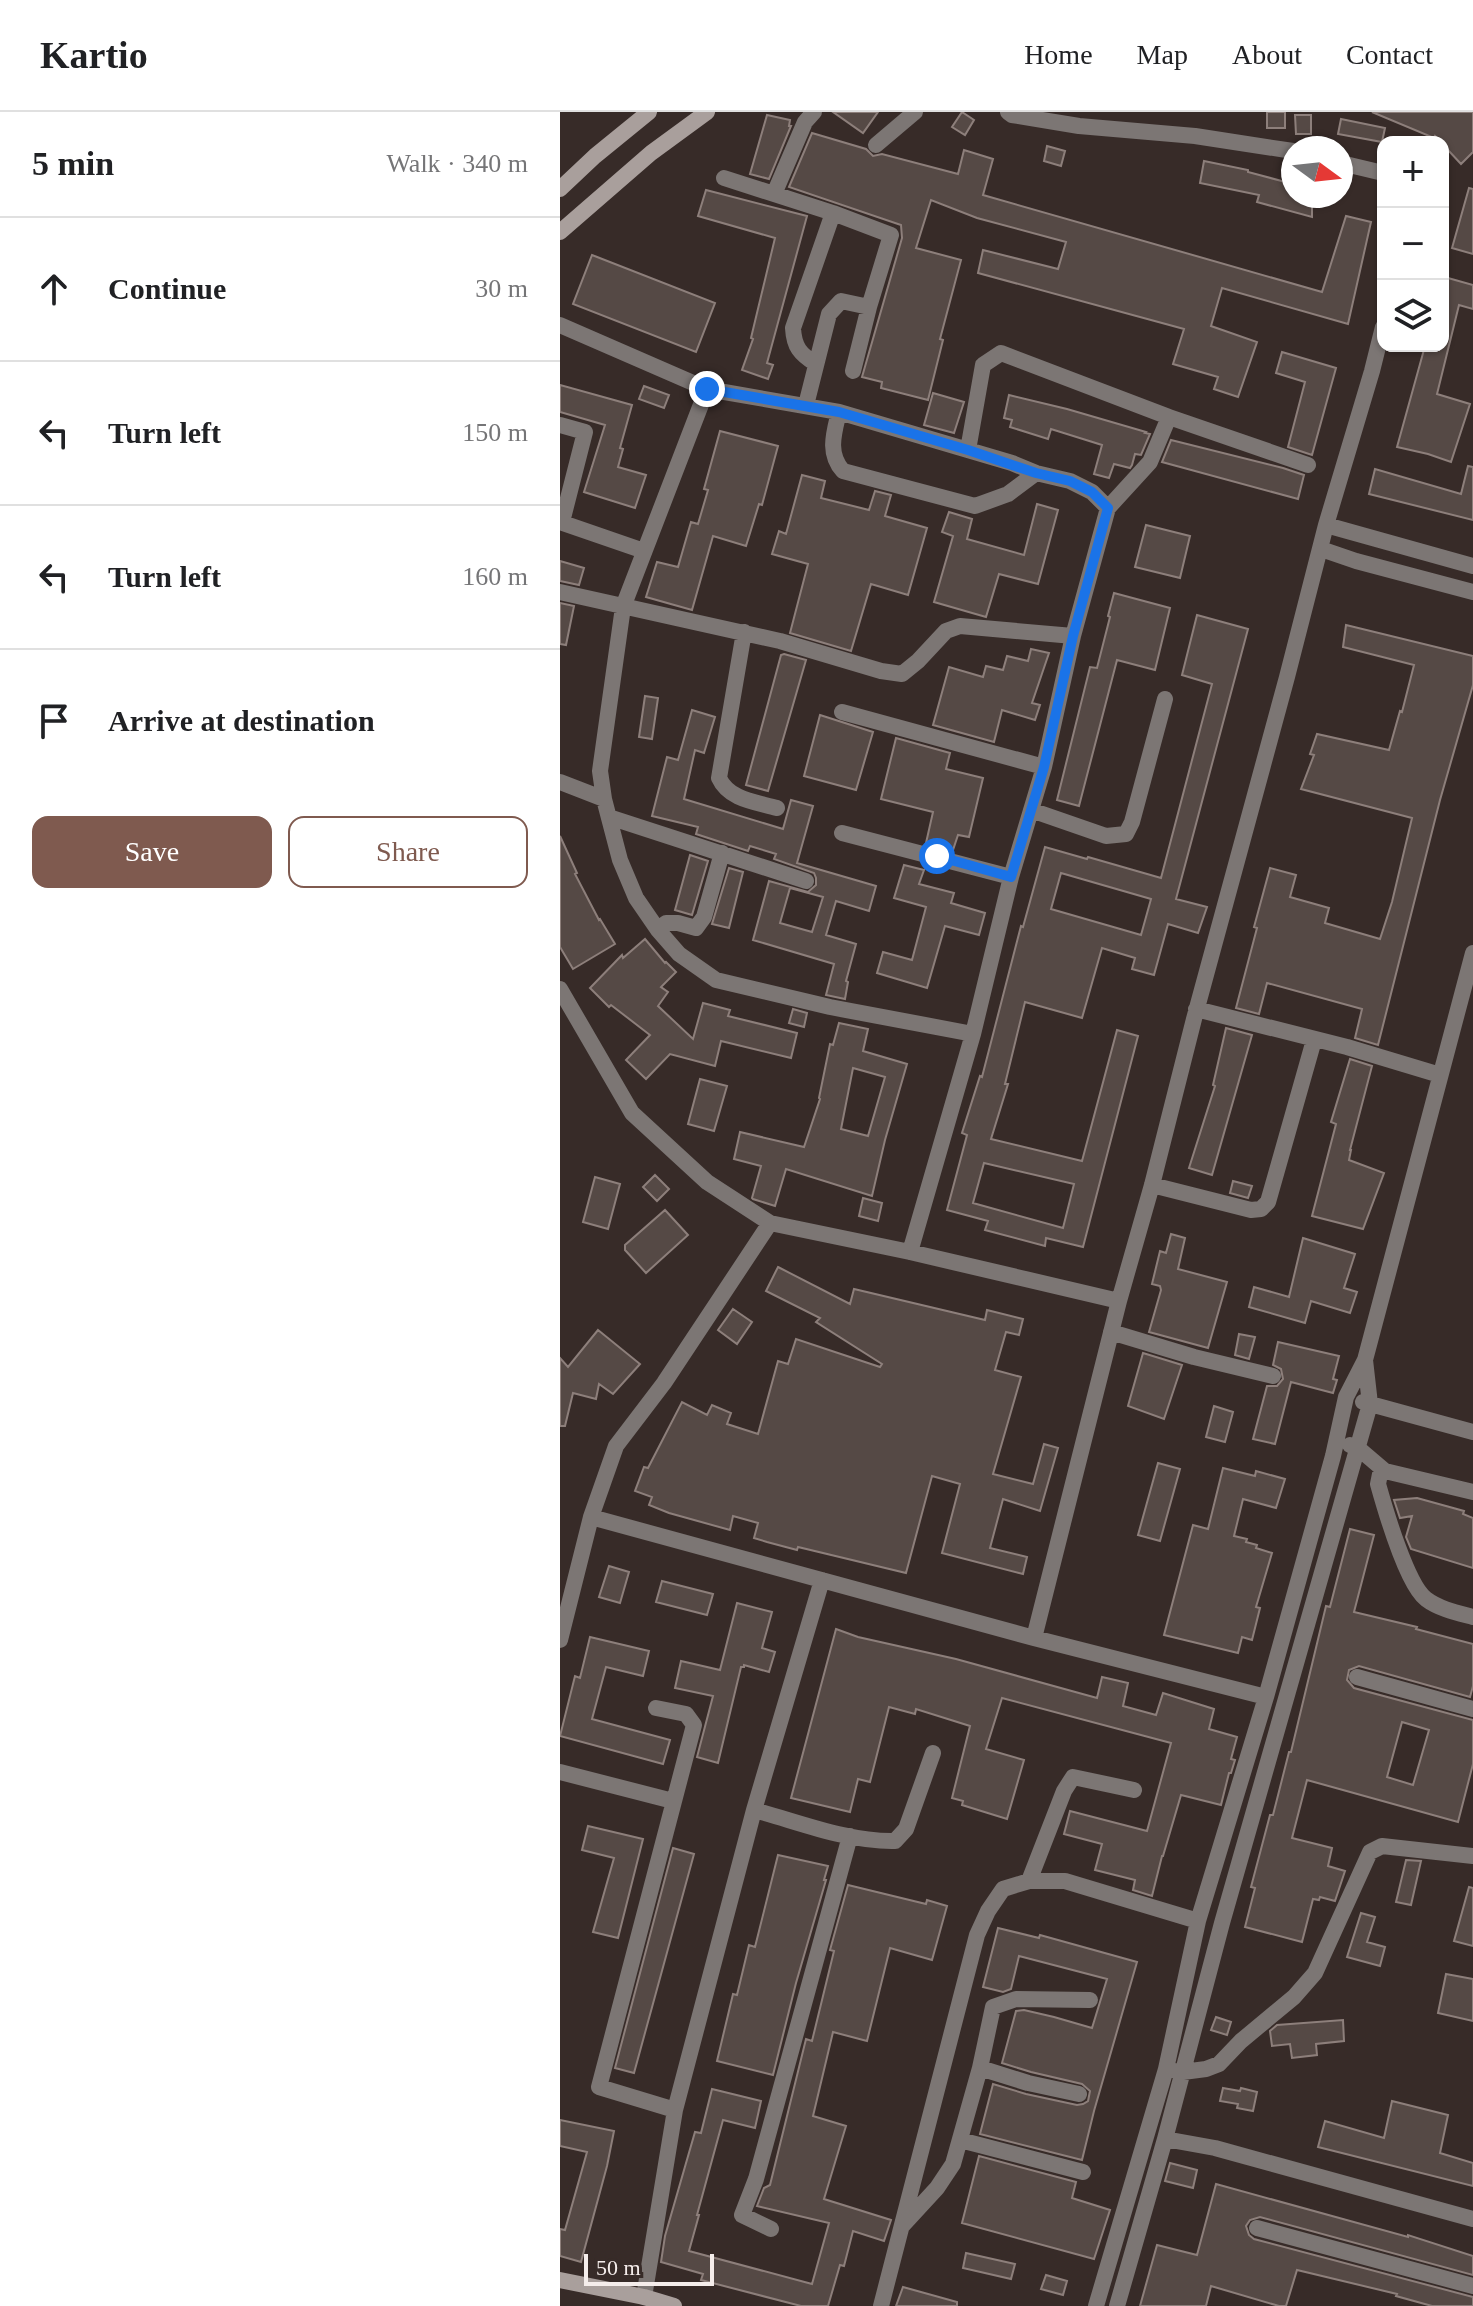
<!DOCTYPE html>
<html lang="en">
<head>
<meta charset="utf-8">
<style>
	body { margin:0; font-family:"Times New Roman",serif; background:#f6f6f6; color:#202124 }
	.controls { position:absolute; right:24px; top:24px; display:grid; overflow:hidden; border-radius:16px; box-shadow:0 2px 6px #0004 }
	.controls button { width:72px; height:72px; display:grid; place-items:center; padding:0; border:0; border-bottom:2px solid #e0e0e0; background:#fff; color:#202124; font:40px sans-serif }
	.compass { position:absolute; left:721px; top:24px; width:72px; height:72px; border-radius:50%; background:#fff; box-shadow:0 2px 6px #0004; rotate:105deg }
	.scale { position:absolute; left:24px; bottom:20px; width:130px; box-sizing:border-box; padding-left:8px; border:4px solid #f5edeb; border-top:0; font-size:22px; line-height:28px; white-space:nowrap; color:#f5edeb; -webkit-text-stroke:6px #372b28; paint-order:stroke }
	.stop { position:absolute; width:24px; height:24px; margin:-18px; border:6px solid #1a73e8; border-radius:50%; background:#fff }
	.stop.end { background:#1a73e8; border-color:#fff; box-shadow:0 2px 8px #0008 }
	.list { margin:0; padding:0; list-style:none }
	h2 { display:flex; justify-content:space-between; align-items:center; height:104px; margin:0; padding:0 32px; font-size:34px }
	h2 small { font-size:26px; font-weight:400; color:#757577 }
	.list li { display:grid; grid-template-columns:52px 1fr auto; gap:24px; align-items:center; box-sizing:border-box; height:144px; padding:0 32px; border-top:2px solid #e0e0e0 }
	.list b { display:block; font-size:30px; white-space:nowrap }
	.list em { font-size:26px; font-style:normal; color:#757577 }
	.actions { display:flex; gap:16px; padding:24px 32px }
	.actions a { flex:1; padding:18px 0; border:2px solid #7f5a4f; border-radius:16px; text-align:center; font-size:28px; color:#7f5a4f }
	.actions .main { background:#7f5a4f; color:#fff }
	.icon { flex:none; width:44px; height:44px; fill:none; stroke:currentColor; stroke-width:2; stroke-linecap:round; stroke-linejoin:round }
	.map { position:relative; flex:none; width:913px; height:2194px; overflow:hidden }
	header { display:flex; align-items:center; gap:48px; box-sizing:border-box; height:112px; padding:0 40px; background:#fff; border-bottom:2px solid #e0e0e0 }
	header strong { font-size:38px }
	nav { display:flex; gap:44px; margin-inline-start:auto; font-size:28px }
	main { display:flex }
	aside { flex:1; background:#fff }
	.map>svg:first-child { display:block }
	.building { fill:#554945; stroke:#8d7f7b; stroke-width:2; fill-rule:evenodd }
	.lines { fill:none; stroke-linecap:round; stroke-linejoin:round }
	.street { stroke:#7c7674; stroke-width:16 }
	.secondary { stroke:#a99f9c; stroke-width:16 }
	.route { stroke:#1a73e8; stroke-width:10 }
</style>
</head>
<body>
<header>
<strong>Kartio</strong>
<nav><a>Home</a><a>Map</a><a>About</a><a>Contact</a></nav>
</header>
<main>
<aside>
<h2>5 min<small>Walk · 340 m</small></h2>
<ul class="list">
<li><svg class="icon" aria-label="ahead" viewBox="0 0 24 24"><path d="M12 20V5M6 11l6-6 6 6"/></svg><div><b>Continue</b></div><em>30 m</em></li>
<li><svg class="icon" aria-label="left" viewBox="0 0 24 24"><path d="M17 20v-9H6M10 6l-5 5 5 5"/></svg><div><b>Turn left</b></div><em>150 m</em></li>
<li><svg class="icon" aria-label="left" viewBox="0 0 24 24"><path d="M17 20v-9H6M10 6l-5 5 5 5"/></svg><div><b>Turn left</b></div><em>160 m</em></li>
<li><svg class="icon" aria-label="arrive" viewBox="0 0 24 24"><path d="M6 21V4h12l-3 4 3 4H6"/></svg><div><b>Arrive at destination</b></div></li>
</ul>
<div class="actions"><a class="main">Save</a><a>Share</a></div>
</aside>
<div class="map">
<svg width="913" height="2194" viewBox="0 0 913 2194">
	<rect width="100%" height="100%" fill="#372b28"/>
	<path class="building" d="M273,0h45l-15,21z
		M402,0l12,8 -9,15 -13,-8z
		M707,0h18v16h-18z
		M812,0h101v40l-12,12 -26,-28 -1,2z
		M207,3l23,5 -1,6h2l-22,53 -19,-5z
		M735,3h16v19h-15z
		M781,7l44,9 -3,14 -44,-8z
		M252,21l54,16 7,7 9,-2 76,20 6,-24 29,9 -10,36 339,97 24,-76 25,6 -23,102 -126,-36 -11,38 46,16 -19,55 -24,-8 4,-12 -45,-13 11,-35 -206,-56 5,-23 75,19 8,-27 -89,-24 -46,-18 -15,48 45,12 -21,79 3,1 -15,60 -47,-12 1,-6 -20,-5 40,-139 -1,-13 -112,-38z
		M487,34l18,5 -4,15 -17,-5z
		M644,49l44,9v2l45,12v12h19v21l-55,-15 2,-7 -59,-12z
		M909,76l4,1v65l-21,-6z
		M146,78l101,26 -40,147 6,2 -5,14 -26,-9 11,-31 -2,-1 24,-100 -77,-22z
		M32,143l123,48 -19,49 -123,-48z
		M888,166l25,7v24l-14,-4 -22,89 33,10 -19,58 -23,-8 -31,-7 28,-101h18v-51z
		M722,240l54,16 -24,87 -24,-8 17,-65 -29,-9z
		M0,273l72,20 -12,43 3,1 -5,18 28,8 -11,33 -51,-16 21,-67 -45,-13z
		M84,274l25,9 -5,13 -25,-9z
		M373,281l31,9 -10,31 -30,-8z
		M449,283l58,14 79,23 -1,1 5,1 -9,21 -6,-1 -3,11 -2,3 -16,-4 -5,14 -15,-4 8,-29 -51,-16 -3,10 -38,-12 2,-7 -8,-2z
		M160,319l58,15 -16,59 -3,-1 -13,42 -33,-10 -21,74 -46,-13 11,-35 21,5 13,-45 7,2 10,-34 -4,-1z
		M611,328l112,28 21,7 -6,24 -136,-37z
		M908,354l5,1v53l-104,-26 6,-25 86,25z
		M242,363l23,6 -4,17 48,12 6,-19 16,4 -6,21 42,12 -19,67 -37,-11 -20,67 -61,-18 18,-69 -36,-10 7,-23 7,3z
		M477,392l21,6 -20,74 -39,-10 -13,43 -52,-15 19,-66 -11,-4 7,-20 23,7 -5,20 57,16z
		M586,413l44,11 -10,42 -45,-11z
		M0,449l24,7 -5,17 -19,-4z
		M554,481l56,15 -15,62 -38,-10 -38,146 -22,-6 33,-133 7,1 13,-51 -2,-1z
		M0,491l14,3 -8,39 -6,-1z
		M637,503l51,14 -72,270 31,8 -9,26 -30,-9 -14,51 -22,-6 3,-11 -33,-10 -20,70 -57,-16 -20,82h3l-17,55 91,22 35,-131 21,6 -55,211 -37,-9 -1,8 -60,-16 3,-9 -41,-11 20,-75 -5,-2 18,-57 2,1 39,-151 2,1 22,-80 42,12 1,-2 73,21 51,-194 -30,-9zM501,761l90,26 -10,36 -90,-26zM424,1051l90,21 -11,44 -90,-25z
		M786,513l127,31v29l-33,115 -62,245 -23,-7 7,-29 -95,-26 -8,31 -23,-6 21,-80 -3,-1 16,-59 26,7 -6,22 39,11 -4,15 55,16 12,-37 20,-84 -111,-29 13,-34 -4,-1 7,-20 72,16 11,-39 2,1 12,-47 -71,-18z
		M471,537l18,4 -17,50 8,2 -5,15 -33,-10 -8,32 -61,-17 16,-58 34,10 3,-11 17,4 4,-14 21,5z
		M224,542l22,6 -38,131 -22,-6 35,-130z
		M85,584l13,2 -6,41 -13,-2z
		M132,598l23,7 -11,36 -9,-3 -11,49 99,30 8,-29 22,6 -16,57 79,23 -7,25 -33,-10 -10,34 30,9 -10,37 2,1 -3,17 -19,-4 8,-31 -81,-24 16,-59 39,11 8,-7v-7l-2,-5 -40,-14 2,-5 -26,-8 -2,5 -52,-17 2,-7 -46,-11 15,-59 11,3zM230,776l33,9 -11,35 -32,-9z
		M260,603l53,17 -17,58 -52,-14z
		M336,626l54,15 -4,16 37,9 -14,59 -11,-2 -5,15 -27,-7 7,-31 -52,-13z
		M0,724l17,37 -2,1 24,46 1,-1 15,25 -42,25 -13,-22z
		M130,743l18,6 -16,54 -17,-5z
		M344,753l20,5 -5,14 35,9 -3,10 34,10 -6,22 -34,-9 -18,62 -50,-15 6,-21 29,8 14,-53 -32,-9z
		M169,756l14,4 -14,56 -17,-4z
		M85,827l20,24 1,-1 10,10 -15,15 7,5 -10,14 35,33 10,-36 27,7 -2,6 69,17 -6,25 -70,-17 -6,25 -45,-12 -24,25 -20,-19 24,-25 -39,-30 -2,2 -19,-19 32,-33 1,3z
		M233,897l14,4 -3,14 -15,-4z
		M279,911l29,6 -5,22 44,13 -22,76 -13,56 -86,-27 -11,37 -22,-7 -1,-1 9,-32 -27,-7 6,-27 64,15 16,-48 -1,-1 11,-54 3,1zM293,956l32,9 -17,59 -27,-7z
		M666,916l26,7 -40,140 -23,-7 26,-82 -2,-1z
		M790,947l22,7 -22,84h1l-2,10 35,13 -21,56 -51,-13 24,-92 -5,-2z
		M140,967l27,7 -13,45 -26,-7z
		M95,1063l14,14 -12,12 -14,-14z
		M35,1065l25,7 -12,45 -25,-7z
		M673,1069l19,5 -4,12 -18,-5z
		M303,1086l19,5 -4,18 -19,-5z
		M105,1098l23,25 -42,38 -21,-23v-5z
		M611,1122l14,4 -7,31 49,13 -19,66 -59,-16 12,-42 -1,-4 -8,-2 8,-33 6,2z
		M743,1126l52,16 -11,34 13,4 -7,21 -39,-12 -6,22 -56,-16 5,-20 35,10z
		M218,1155l72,37 4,-15 131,31 2,-10 36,9 -4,16 -13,-3 -11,38 26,7 -28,97 40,10 11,-40 14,4 -18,63 -37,-12 -13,49 37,9 -4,17 -81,-21 18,-69 -28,-8 -26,97 -108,-26 -1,3 -30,-8 -13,-4 4,-15 -25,-7 -3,14 -61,-17 -20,-8 3,-8 -17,-6 9,-24 4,1 34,-66 25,13 5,-10 19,8 -4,11 31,10 20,-73 10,3 8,-25 84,28 2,-3 -66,-42 4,-4 -54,-27z
		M173,1197l19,13 -15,22 -19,-14z
		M38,1218l42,34 -27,30 -14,-10 -3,15 -23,-6 -8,33h-5v-68l8,9z
		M679,1222l16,3 -6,22 -14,-4z
		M718,1230l61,14 -6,23 4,1 -4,13 -42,-11 -16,62 -22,-5 14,-53h10l6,-7 -2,-10 -8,-4z
		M583,1241l39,12 -18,54 -36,-13z
		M654,1294l19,6 -8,30 -19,-5z
		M598,1351l22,6 -20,72 -22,-6z
		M663,1356l32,8 1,-5 29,8 -9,29 -33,-9 -9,37 13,3 -1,3 11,3 -1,3 16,5 -16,54 4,1 -8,32 -10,-3 -4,16 -74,-18 29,-110 15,4z
		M857,1386l47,13 -1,3 10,4v50l-62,-19 -5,-12 6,-21 -12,2 -6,-18z
		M790,1417l24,6 -20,77 63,15 -1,2 57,15v42l-3,11 -111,-31 -10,4 -2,10 7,8 119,32v44l-15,58 -151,-42 -15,58 40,10 -4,18 17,5 -10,30 -15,-4 -1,3 -6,-1 -11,43 -57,-15 10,-39 -4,-1 19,-72h3l16,-63h2l35,-146 4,1zM842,1610l27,8 -16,55 -26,-8z
		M49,1454l20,6 -9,31 -21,-6z
		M102,1469l51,13 -6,21 -51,-13z
		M177,1491l35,9 -10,36 13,4 -6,20 -25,-7v2h-3l-23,96 -21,-6 16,-61 -38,-8 6,-27 39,9z
		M276,1517l22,8 98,22 141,39 5,-21 26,6 -5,23 33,9 7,-22 51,16 -5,20 28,8 -6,22 4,1 -4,13h-2l-8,32 -40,-10 -18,61h-1l-10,40 -19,-6 2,-10 -40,-10 7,-26 -38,-10 6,-23 77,20 24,-88 -169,-45 -16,51 38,11 -17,59 -45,-14 1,-4 -11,-3 18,-72 -54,-17 -1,5 -26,-7 -19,75 -12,-3 -8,33 -59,-14z
		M30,1525l59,14 -6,25 -37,-9 -14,52 78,21 -7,24 -103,-28 15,-60 5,2z
		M28,1714l55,13 -25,99 -25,-6 21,-74 -32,-8z
		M113,1736l21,6 -60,219 -19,-5z
		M218,1743l50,11 -4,14h2l-30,103 -23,92 -56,-14 16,-67 4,1 12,-50 6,2z
		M846,1748l15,1 -10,44 -15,-3z
		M288,1773l78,19 1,-4 20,6 -15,54 -42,-12 -23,93 -34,-9 -20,84 33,10 -22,73 67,21 -7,21 -31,-10 -9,35 -4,-1 -12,41h-27l-100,-26 2,-6 -42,-12 4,-26 30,-104 6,1 11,-44 49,12 -6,27 -32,-8 -26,95h2l-10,36 123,33 17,-61 -72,-17 7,-18 6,-3 36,-146 6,2 22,-90 -4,-1z
		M909,1775l4,1v58l-19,-5z
		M801,1801l14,4 -8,25 18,5 -5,19 -33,-9z
		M438,1816l41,10 1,-3 97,27 -43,149 -12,49 -102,-26 13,-50 33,10 51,11 6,-1 5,-3 2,-10 -8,-7 -51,-12 -29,-9 14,-52 8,-1 30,7 38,11 15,-49 -88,-23 -8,33 -8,3 -20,-5z
		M886,1862l27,5v42l-35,-8z
		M656,1905l15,5 -4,13 -16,-5z
		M783,1908l1,21 -28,3 1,11 -25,3 -2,-14 -18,2 -2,-15 7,-6z
		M663,1976l17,3 1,-3 16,4 -4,19 -16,-3 1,-4 -18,-3z
		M832,1989l56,14 -8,38 33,10v23l-155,-39 7,-26 59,17z
		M0,2008l54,11 -7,35 -26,96 -21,-6v-27l5,1 22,-78 -27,-6z
		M419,2044l97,26 -4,16 38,12 -16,49 -132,-36z
		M610,2051l27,7 -4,18 -28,-7z
		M656,2072l192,53v-2l65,21v19l-213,-58 -10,3 -4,6 3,9 5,4 219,58v9h-41l-36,-10 1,-2 -100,-24 -11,36h-7l-68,-20 -5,20h-66l17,-61 40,10z
		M406,2141l49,11 -4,15 -48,-11z
		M486,2163l21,6 -4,14 -22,-6z
		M343,2175l54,15v4h-61z"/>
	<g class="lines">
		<path class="street" d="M448,0l4,3 67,11 116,10 98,15
			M316,33l39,-33
			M781,51l42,10
			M164,66l109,35 58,22 -22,72 -28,-6 -12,13 -23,91
			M214,82l31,-72 9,-10
			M0,213l147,64 132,23 173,51 24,10 34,8 22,11 16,16 -35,128 -29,131 -33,110 -38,157 -63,218
			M256,252c-16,-10 -22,-17 -23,-36l40,-115
			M293,259l16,-64
			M147,277l-84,218 -23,164 4,28 16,61 16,38 22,32 21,24 37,26 114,27 143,27
			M279,300c-5,21 -12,41 4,59l132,35 33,-12 28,-21
			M0,313l25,7 -23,90
			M408,338l15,-85 18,-12 168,64 139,48
			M548,396l42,-46 19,-45
			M0,410l84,29
			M766,413l147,41
			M761,437l35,12 117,31
			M0,480l220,49 101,30 21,3 16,-13 28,-30 14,-5 113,10
			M184,520l-25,146c10,22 37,24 58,30
			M282,600l202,55
			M0,670l44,17
			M471,698l75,26 20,-2 6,-12 33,-123
			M49,705l197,64
			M282,721l169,44
			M98,818l8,-7h12l18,5 8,-11 18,-64
			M0,877l72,124 75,69 63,41
			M636,897l151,38 93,28
			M592,1073l99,25 10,-1 7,-7 46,-162
			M551,1220l83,25 79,19
			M803,1290l110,30
			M790,1333l8,3 27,23 88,21
			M825,1359l-5,3 -2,10c7,25 29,101 48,115 13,10 32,14 47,18
			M31,1405l443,121 232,59
			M474,1526l85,-337 33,-116 42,-166 93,-342 39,-152 46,-154 11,-44
			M0,1528l31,-123 25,-71 48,-63 106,-160 140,29 209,49
			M797,1565l116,32
			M96,1596l30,6 8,11 -95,362 76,23
			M0,1660l113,29
			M194,1698c45,12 94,32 141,31l11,-12 27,-76
			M469,1769l35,-90 9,-14 61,13
			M420,1956l48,15 51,11
			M617,1959l6,1 23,-3 13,-5 22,-23 53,-44 21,-24 55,-121 12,-6 91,10
			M605,2027l50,9 258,71
			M400,2028l123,32
			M342,2114l35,-38 16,-24 27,-96 13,-61 23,-8 74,1
			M697,2116l216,58
			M211,2117l-29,-14 14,-36 94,-343
			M84,2185l31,-187 79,-300 68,-230
			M321,2194l96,-371 11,-24 15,-22 26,-8h36l133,40
			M536,2194l70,-237 32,-148 68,-224 67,-241 13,-59 19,-37 108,-407
			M557,2194l48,-167 57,-216 148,-519 -5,-44"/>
		<path class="secondary" d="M0,77l35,-33 54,-44
			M0,120l91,-79 56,-41
			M0,2168l84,17 30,9"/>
	</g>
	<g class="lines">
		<path class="route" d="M147,277l132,23 129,38 68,23 34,8 22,11 16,16 -35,128 -29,131 -33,110 -74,-21"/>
	</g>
</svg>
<div class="controls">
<button>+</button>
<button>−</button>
<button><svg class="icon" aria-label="layers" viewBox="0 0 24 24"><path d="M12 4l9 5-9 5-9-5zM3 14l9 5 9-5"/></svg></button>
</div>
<svg class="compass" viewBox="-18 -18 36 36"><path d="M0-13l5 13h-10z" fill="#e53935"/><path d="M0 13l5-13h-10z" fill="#757577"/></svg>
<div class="scale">50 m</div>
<div class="stop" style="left:377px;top:744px"></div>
<div class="stop end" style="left:147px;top:277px"></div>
</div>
</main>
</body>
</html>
